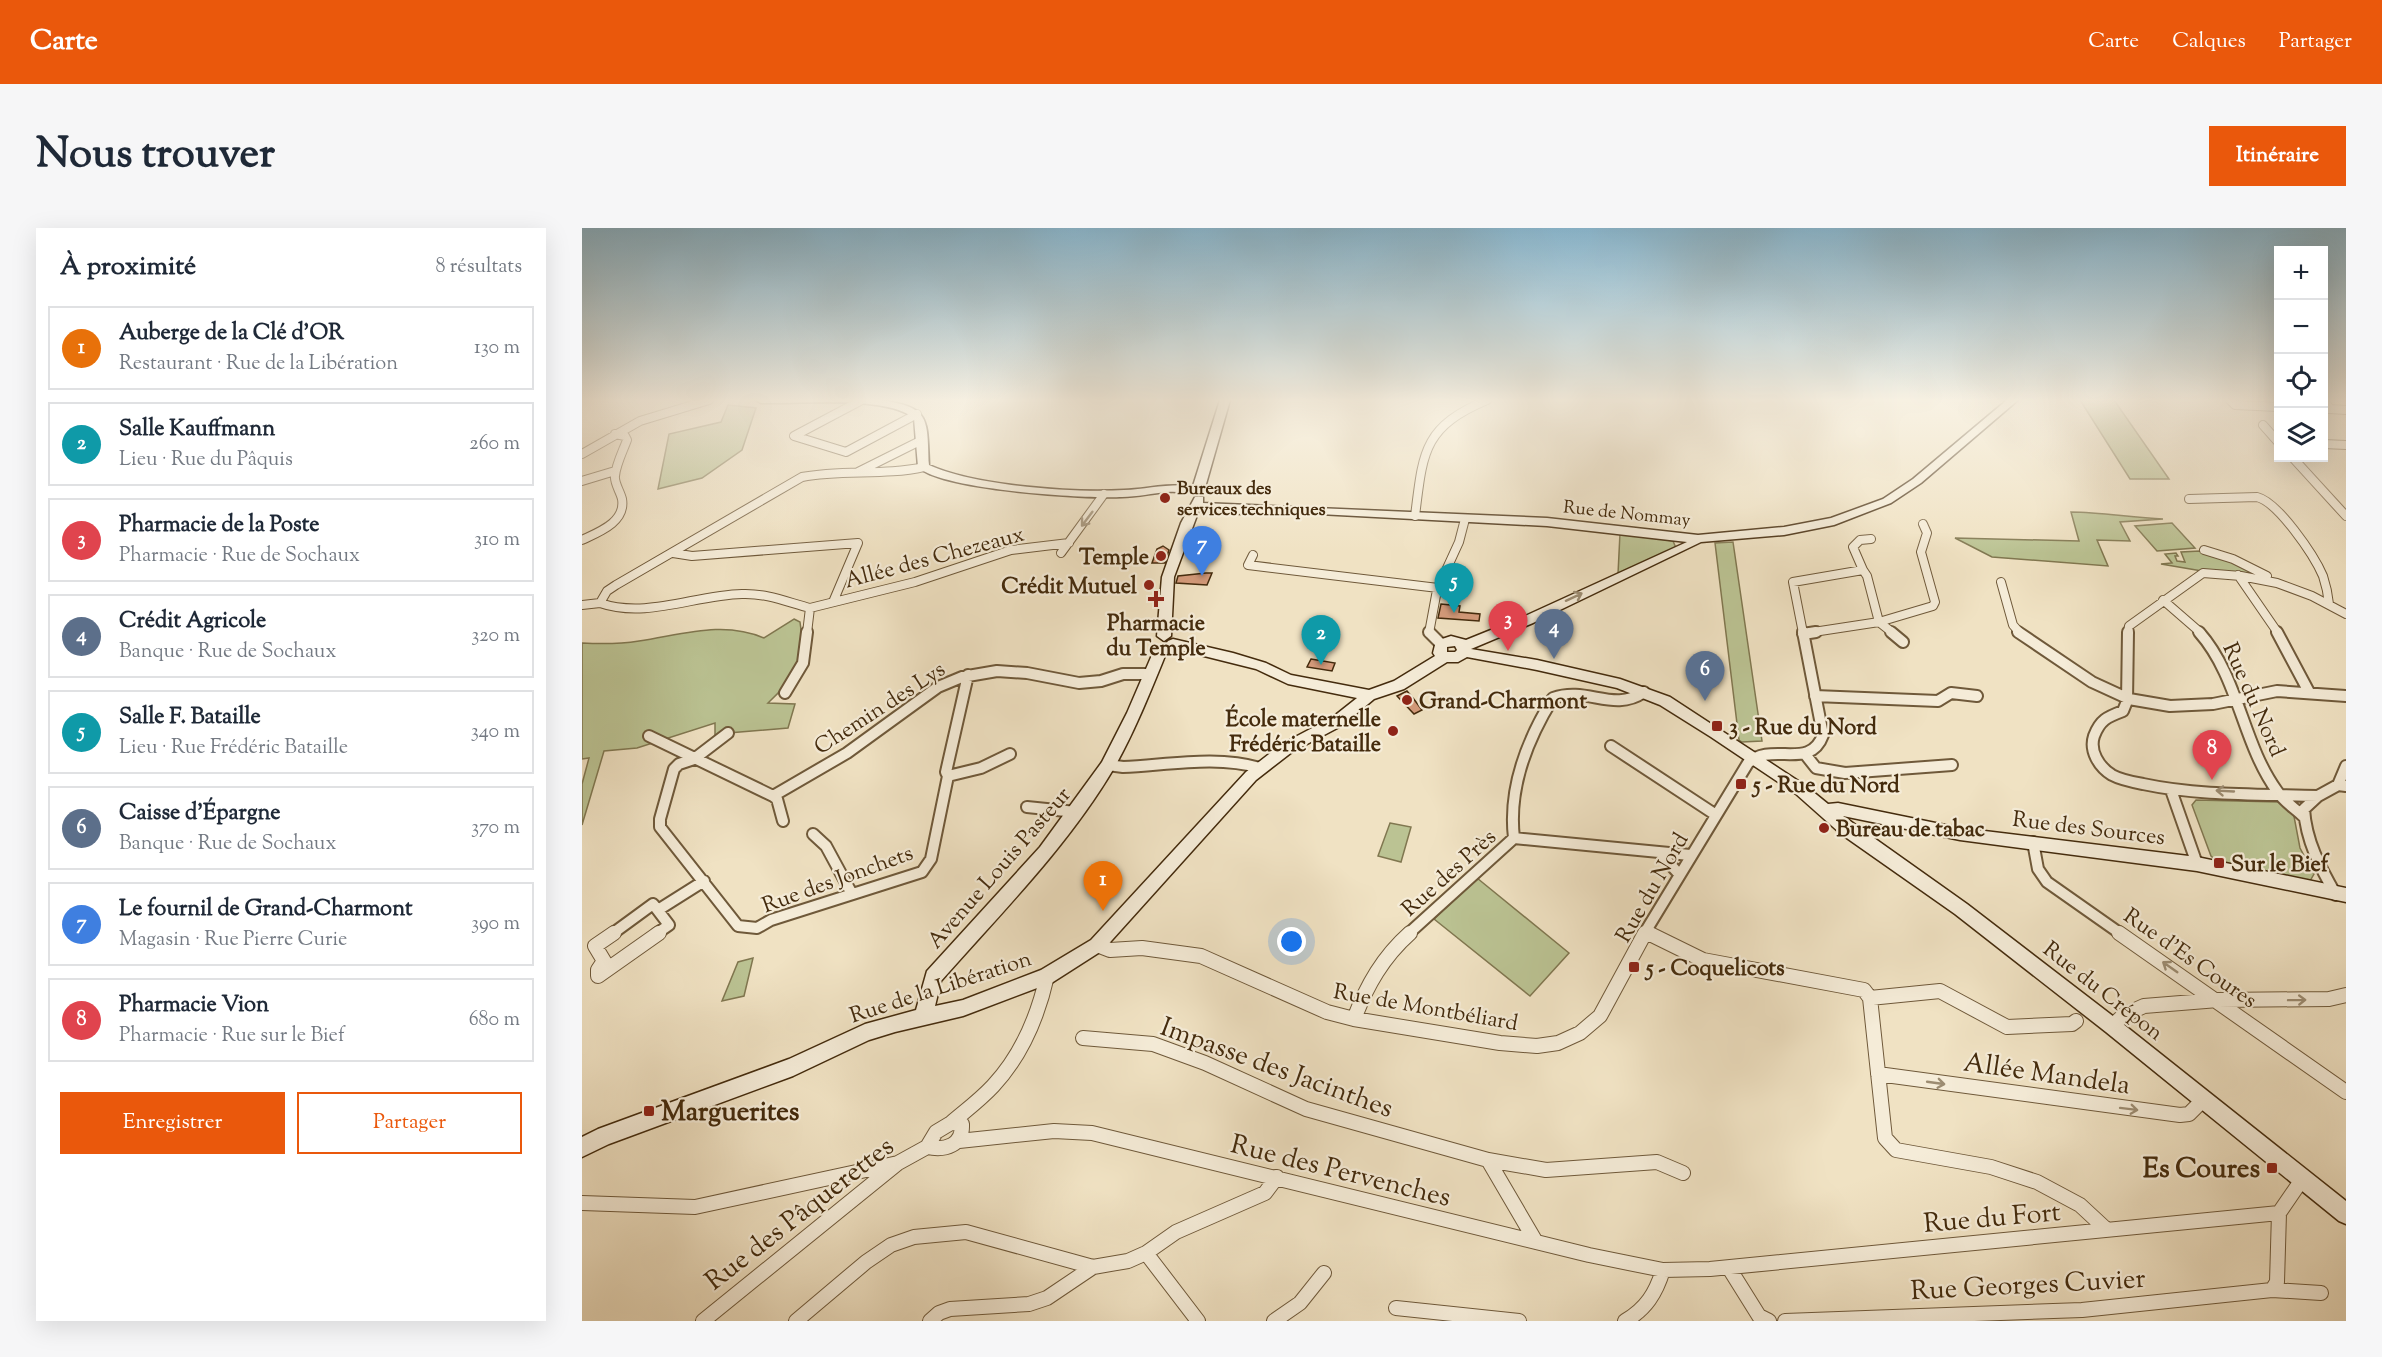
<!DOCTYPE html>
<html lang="fr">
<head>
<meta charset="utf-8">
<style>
	body { margin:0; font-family:"Sorts Mill Goudy",serif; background:#f6f6f7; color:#1f2937 }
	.controls { position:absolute; right:18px; top:18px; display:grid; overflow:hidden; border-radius:0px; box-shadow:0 6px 24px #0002 }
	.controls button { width:54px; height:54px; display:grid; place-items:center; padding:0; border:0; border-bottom:2px solid #e0e1e3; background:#fff; color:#1f2937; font:30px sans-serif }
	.you { position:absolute; left:710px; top:714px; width:21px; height:21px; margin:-15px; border:4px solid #fff; border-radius:50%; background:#1a73e8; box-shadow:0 0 0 9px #1a73e833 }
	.badge { display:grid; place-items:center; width:39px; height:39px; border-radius:50%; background:#ea580c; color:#fff; font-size:20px; font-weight:700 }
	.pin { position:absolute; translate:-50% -50px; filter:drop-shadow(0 2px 3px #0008) }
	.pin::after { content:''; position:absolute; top:32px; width:21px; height:18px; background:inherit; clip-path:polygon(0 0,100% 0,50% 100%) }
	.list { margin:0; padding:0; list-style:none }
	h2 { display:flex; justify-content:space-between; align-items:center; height:78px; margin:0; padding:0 24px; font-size:26px }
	h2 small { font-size:20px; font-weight:400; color:#747a83 }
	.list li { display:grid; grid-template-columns:39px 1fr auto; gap:18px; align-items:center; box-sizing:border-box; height:84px; margin:0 12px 12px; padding:0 12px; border:2px solid #e0e1e3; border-radius:0px }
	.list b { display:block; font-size:22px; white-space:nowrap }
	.list p { margin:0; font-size:20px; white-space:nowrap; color:#747a83 }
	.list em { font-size:20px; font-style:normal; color:#747a83 }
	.actions { display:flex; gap:12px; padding:18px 24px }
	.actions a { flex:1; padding:14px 0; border:2px solid #ea580c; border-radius:0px; text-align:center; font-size:21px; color:#ea580c }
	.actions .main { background:#ea580c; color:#fff }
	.icon { flex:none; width:33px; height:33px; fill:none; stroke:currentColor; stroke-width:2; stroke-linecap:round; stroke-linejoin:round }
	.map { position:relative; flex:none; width:1764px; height:1093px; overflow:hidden; border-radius:0px }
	header { display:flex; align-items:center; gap:36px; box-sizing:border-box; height:84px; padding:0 30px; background:#ea580c; color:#fff }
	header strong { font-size:28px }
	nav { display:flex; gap:33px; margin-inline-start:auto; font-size:21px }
	.intro { display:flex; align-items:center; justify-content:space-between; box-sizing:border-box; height:144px; padding:0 36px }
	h1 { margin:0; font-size:42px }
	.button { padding:15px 27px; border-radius:0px; background:#ea580c; color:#fff; font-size:21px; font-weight:700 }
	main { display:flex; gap:36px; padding:0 36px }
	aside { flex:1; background:#fff; border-radius:0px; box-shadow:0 6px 24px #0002 }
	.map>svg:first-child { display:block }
	.green { fill:#bbc393; stroke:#807750; stroke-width:1.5 }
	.building { fill:#d59b7b; stroke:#442b0d; stroke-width:1.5 }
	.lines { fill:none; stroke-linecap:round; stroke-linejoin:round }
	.street-far2-casing { stroke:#6f593a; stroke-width:10 }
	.street-far1-casing { stroke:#6f593a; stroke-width:14 }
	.street-casing { stroke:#6f593a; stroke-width:16 }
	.secondary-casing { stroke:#442b0d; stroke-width:3 }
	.street-far2 { stroke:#f5ecd8; stroke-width:8 }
	.street-far1 { stroke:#f5ecd8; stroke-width:10 }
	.street { stroke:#f5ecd8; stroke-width:14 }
	.secondary { fill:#f5ecd8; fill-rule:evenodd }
	.oneway { stroke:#9c8c72 }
	.poi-dot { fill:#8f2418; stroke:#f5ecd8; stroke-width:2 }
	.labels { text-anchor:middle; stroke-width:4.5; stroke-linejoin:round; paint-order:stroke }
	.far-poi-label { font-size:18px; font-weight:bold; fill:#442b0d; stroke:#f5ecd8; text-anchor:start }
	.far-street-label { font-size:18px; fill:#442b0d; stroke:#f5ecd8 }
	.street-label { font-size:22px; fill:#442b0d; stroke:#f5ecd8 }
	.poi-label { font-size:22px; font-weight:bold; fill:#442b0d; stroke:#f5ecd8; text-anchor:start }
	.near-street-label { font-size:27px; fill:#442b0d; stroke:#f5ecd8 }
	.near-poi-label { font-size:27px; font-weight:bold; fill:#442b0d; stroke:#f5ecd8; text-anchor:start }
</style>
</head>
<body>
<header>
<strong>Carte</strong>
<nav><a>Carte</a><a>Calques</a><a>Partager</a></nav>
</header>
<div class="intro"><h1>Nous trouver</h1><a class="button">Itinéraire</a></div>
<main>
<aside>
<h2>À proximité<small>8 résultats</small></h2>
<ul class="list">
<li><span class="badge" style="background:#e8710a">1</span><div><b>Auberge de la Clé d'OR</b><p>Restaurant · Rue de la Libération</p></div><em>130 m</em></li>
<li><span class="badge" style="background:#0f9aa8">2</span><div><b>Salle Kauffmann</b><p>Lieu · Rue du Pâquis</p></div><em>260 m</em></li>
<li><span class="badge" style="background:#e0444e">3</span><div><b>Pharmacie de la Poste</b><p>Pharmacie · Rue de Sochaux</p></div><em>310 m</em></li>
<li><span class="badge" style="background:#5c6f8a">4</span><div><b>Crédit Agricole</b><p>Banque · Rue de Sochaux</p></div><em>320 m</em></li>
<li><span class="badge" style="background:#0f9aa8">5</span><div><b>Salle F. Bataille</b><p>Lieu · Rue Frédéric Bataille</p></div><em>340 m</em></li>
<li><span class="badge" style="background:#5c6f8a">6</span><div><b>Caisse d'Épargne</b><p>Banque · Rue de Sochaux</p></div><em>370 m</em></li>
<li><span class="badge" style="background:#3f7fe0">7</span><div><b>Le fournil de Grand-Charmont</b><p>Magasin · Rue Pierre Curie</p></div><em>390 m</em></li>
<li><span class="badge" style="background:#e0444e">8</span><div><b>Pharmacie Vion</b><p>Pharmacie · Rue sur le Bief</p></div><em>680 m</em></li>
</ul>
<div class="actions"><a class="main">Enregistrer</a><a>Partager</a></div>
</aside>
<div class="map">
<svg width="1764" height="1093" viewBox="0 0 1764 1093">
	<rect width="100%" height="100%" fill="#f0e2c3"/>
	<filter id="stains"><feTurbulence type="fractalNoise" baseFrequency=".00333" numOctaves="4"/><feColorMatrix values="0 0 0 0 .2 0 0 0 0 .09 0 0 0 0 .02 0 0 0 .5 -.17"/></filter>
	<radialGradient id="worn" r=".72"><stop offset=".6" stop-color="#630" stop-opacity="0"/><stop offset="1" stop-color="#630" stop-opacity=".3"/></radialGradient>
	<path class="green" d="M1498,172h34l55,79h-39z
		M146,177l28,3 -14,42 -40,28 -44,11 11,-55 52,-12z
		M1489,284c31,0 61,6 92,7l-43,3 10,19 -33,-1 11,26 -116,-9 -37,-19 124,3z
		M1590,295l23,25 -38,3 -22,-25z
		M1038,305l53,8 3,7 -58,26z
		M1151,314l29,199 -20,1 -3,-2 -24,-197z
		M1618,323l32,11 24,11 -1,2 -53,-4 -41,-7 11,-1 -7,-9 11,-1 2,3h-3l2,5 8,1 -4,-10z
		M212,391l6,3c6,36 -5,56 -32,81l27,1 -7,24 -60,5 -13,9v-19l-78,25 -33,3 -22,74v-41l7,-26 -7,1v-116c18,1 38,1 57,-2 42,-6 84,-21 125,-3z
		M1614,572l83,2 14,9 7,37 14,26 -4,7 -92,-19 -7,-6 -19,-51z
		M808,595l21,4 -10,35 -23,-6z
		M895,650l92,75 -39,43 -96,-77z
		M171,730l-9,38 -22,5 16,-39z"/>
	<path class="building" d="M581,318l6,4 -4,13h-13l5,-14z
		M624,345h6l-5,12 -31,-2 2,-7z
		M859,376l19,2 -1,6 21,2 -1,7 -41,-3z
		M729,431l24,4 -3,8 -25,-4z
		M825,463l6,7 9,12 -8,4 -17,-18z"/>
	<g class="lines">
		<g class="street-far2-casing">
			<path id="street-far2" d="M1648,172l5,5 43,2
				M1742,172l6,9h-6
				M278,173l-66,35 52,16 71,-38
				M1748,181l16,1
				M1681,197l15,17
				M1742,216l22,1
				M0,226l58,-33 69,-21
				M1711,230l53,58
				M276,244l64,-32
				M0,253l33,-10
				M1607,271l68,-2c21,5 57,58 66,79 3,9 5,18 6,28
				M833,288c8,-64 8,-89 72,-116
				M0,312c17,-8 44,-18 40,-41 -2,-8 -8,-16 -7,-23 1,-12 8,-25 12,-36l-2,-4 -10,-2
				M1622,322l29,9 34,17
				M91,325l19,3 166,-13 -25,59
				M479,325l43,-59
				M671,327l-5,10 190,23
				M1281,342l-10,-23 7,-7 11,-1
				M1656,347l40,58
				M1419,354l12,43 7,8
				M1581,372l38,33
				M18,375l7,-12 9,-6 186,-108c40,-8 82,-1 122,-10
				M18,375c46,16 95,-8 142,-9 24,-1 45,8 68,14
				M0,377l18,-2
				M228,380l105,-26 96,-32 58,-7
				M1297,394l14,11
				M225,405l3,-25
				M847,405l8,-43 22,-48 6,-23
				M1221,405l-10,-51 70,-12 4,6 12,46
				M1225,405l72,-11 54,-16 2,-4 -14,-50 6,-19 -4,-9
				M1546,405l1,-7 74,-53 38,3 36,7 35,13 34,18"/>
		</g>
		<g class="street-far1-casing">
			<path id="street-far1" d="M847,404l12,12
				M1309,404l12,10
				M1436,404l74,50 37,17 41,7 43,-2 64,-13 69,5
				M1546,404l-1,69 -4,10c-16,6 -23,9 -29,25 -5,15 5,31 18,39 9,5 20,7 31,9 56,12 117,10 175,12l20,-11 8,1
				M1617,404c40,45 43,111 78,159 7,11 18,17 27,26
				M1695,404l32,60
				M1221,406l13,-2
				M203,465l18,-30 4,-31
				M1233,468l123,5 13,-8 26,3
				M146,505l-34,26 -15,5 -5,5 -14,50v8l78,99 19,2 14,-8 151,-48 9,-13 17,-83 -2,-4 22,-97
				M67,508l124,60 74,-43 91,-66 24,-10 35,-6 30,2 52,10 22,-2 22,-7h26
				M1029,518l105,69
				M1223,526l11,14 29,5 107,-8
				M526,537l15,2c45,-2 94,-12 137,1
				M366,548l33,-8 29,-14
				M1756,557l8,-19
				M1589,562l26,74
				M191,568l4,3 6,22
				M1736,568l-14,13c2,32 16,58 32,86
				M445,579l49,5
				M231,606l13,12 26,48
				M932,610l176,17
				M1451,614l5,27 9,13 74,52
				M1077,624l20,22
				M76,682l46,-29
				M1065,704l4,2
				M30,706l41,-30 16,21 -13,9
				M826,706l106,-96c-6,-50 13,-98 39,-140 35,-12 60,15 91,-6
				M1062,706l104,-171c24,-22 62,8 75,-28l-20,-103"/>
		</g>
		<g class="street-casing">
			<path id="street" d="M32,705l-19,13 9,15 -6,9v6l61,-43
				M1066,705l55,27 161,30 6,8 15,140 11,12 95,17 46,15 43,23 27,25
				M1537,705l227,159
				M515,717l13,5 32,-2 59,8 126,56 27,7 146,24 37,3 21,-3 22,-10 20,-17 45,-83
				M1288,770l70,-7 67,36 65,-3 4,-3
				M772,791c13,-34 29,-62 56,-86
				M1530,798l12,-11 20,-9 74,-6 111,-1 17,-4
				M501,810l70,6 52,19 101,46 182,51 48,82
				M1296,846l302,41 9,-1 15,-15
				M369,895c14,-12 29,-23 42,-37 28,-30 45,-70 54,-110
				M369,895l11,1c1,21 -16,27 -35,23l9,-15z
				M377,913l95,-10 38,2 497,122 74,15 47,-1 569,-56
				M906,932l58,10 111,-8 26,11
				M0,975l113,4 203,-44
				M564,1025l52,68
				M1147,1040l30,48 10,5
				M1690,1062l49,3
				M814,1080l123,13
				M121,1093l195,-158 29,-16
				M214,1093l70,-59 25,-17 23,-8 52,-5 127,35 35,-6 18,-8 30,-21 89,-39 12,-16
				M348,1093l9,-8 11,-4 79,-5 18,-6 46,-31
				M692,1093l26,-18 24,-30
				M1043,1093c21,-12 31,-28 38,-51
				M1203,1093l297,-11 190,-20 5,-8 2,-69 24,-35"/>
		</g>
		<g class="secondary-casing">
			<path id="secondary" d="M174,172h123c52,7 48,18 50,65 46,21 145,28 195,25 23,-1 46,-7 69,-4l27,-86h10l-24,84 -6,8c-10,2 -22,-1 -32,0 -15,1 -31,5 -46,5 -37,2 -180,-7 -204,-30l-4,-49c-30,-23 -113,-14 -153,-15z
				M1425,172h11l-97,83 -30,20 -57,22 -50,10 -83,7 -168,81 -62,26 66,11 83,19 50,18 136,89 22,18 10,-1 122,25 237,29 149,31v14l-149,-31 -237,-31 -117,-24 124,88 151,116 228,181v23l-7,-3 -233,-189 -151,-118 -114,-80 -45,-40 -85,-57 -51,-32 -43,-17 -80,-18 -70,-13 -9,5h-11l-43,27 -30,10 -31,26 -51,27 -36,28 -153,170 -50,32 -90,34 -68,16 -26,8 -76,36 -184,68 -27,13v-20l16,-8 191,-70 76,-35 51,-14 11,-39 113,-124 62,-85 25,-49 28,-65h10l2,3c-16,39 -32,80 -53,117 -46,78 -113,145 -173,213l-6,25 28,-6 78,-30 50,-30 155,-168 36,-28 51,-27 24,-19 -69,-14 -32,-15 -88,-22 -2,-3 2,-3 5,-2 60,14 33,10 25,12 78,15 25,-9 41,-25 -2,-3 3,-12 15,-5 15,4 57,-23 164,-75 -140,-16 -228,-12h-78l-42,-4 -25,67 -3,59 -7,5 -7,-5 5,-59 19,-54 14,-26h8v6l344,15 151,17 86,-8 47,-9 52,-19 30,-20zM873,418l2,4 -2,2h-8v-5z"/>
		</g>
		<use href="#street-far2" class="street-far2"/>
		<use href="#street-far1" class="street-far1"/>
		<use href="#street" class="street"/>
		<use href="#secondary" class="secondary"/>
	</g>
	<defs><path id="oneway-shaft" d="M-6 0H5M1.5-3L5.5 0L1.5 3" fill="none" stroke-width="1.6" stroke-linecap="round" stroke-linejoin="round" transform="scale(1.5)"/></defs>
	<g class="oneway">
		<use href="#oneway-shaft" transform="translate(505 291) rotate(127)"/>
		<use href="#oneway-shaft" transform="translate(992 369) rotate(-25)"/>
		<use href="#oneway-shaft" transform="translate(1643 563) rotate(-177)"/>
		<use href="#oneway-shaft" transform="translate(1588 739) rotate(-145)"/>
		<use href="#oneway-shaft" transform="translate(1715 772) rotate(-1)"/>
		<use href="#oneway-shaft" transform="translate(1354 855) rotate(8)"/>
		<use href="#oneway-shaft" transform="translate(1547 881) rotate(7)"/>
	</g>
	<linearGradient id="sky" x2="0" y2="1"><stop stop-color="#89b8d1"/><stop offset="0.53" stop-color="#f8f2e4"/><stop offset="1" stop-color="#f8f2e4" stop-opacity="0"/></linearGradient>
	<rect width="1764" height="325" fill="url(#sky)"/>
	<g class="poi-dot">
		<circle cx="583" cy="270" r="6"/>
		<circle cx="579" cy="328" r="6"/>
		<circle cx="567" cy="357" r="6"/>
		<path d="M571 362h6v6h6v6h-6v6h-6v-6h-6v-6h6z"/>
		<circle cx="825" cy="472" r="6"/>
		<rect x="1129" y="492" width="12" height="12" rx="3"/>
		<circle cx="811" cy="503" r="6"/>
		<rect x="1153" y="550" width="12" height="12" rx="3"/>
		<circle cx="1242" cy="600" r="6"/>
		<rect x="1631" y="629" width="12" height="12" rx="3"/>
		<rect x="1046" y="733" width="12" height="12" rx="3"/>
		<rect x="61" y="877" width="12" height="12" rx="3"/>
		<rect x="1684" y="934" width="12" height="12" rx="3"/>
	</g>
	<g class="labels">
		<g class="far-poi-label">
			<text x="595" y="266">Bureaux des<tspan x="595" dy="21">services techniques</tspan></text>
		</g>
		<g class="far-street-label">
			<text transform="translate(1045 285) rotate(6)" y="6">Rue de Nommay</text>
		</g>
		<g class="street-label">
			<text transform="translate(352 328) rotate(-15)" y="8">Allée des Chezeaux</text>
			<text transform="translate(1673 471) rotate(66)" y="8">Rue du Nord</text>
			<text transform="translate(297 479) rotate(-33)" y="8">Chemin des Lys</text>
			<text transform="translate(1507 599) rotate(7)" y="8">Rue des Sources</text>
			<text transform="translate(416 639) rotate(-49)" y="8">Avenue Louis Pasteur</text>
			<text transform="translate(866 644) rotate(-42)" y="8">Rue des Près</text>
			<text transform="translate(255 650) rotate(-20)" y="8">Rue des Jonchets</text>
			<text transform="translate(1069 659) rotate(-60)" y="8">Rue du Nord</text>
			<text transform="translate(1609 729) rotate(35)" y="8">Rue d'Es Coures</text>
			<text transform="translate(358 758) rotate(-18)" y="8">Rue de la Libération</text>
			<text transform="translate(1522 762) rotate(38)" y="8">Rue du Crépon</text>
			<text transform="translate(844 778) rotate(10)" y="8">Rue de Montbéliard</text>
		</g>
		<g class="poi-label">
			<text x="567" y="336" text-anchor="end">Temple</text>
			<text x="555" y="365" text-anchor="end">Crédit Mutuel</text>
			<text x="574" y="402" text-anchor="middle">Pharmacie<tspan x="574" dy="25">du Temple</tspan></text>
			<text x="837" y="480">Grand-Charmont</text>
			<text x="799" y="498" text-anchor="end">École maternelle<tspan x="799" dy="25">Frédéric Bataille</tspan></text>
			<text x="1147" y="506">3 - Rue du Nord</text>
			<text x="1171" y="564">5 - Rue du Nord</text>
			<text x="1254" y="608">Bureau de tabac</text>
			<text x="1649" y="643">Sur le Bief</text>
			<text x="1064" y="747">5 - Coquelicots</text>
		</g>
		<g class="near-street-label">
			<text transform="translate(695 839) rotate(20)" y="9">Impasse des Jacinthes</text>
			<text transform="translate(1465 845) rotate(8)" y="9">Allée Mandela</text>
			<text transform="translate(759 942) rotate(14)" y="9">Rue des Pervenches</text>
			<text transform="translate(217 985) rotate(-38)" y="9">Rue des Pâquerettes</text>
			<text transform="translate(1410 989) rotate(-5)" y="9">Rue du Fort</text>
			<text transform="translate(1446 1056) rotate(-3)" y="9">Rue Georges Cuvier</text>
		</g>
		<g class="near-poi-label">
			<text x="79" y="892">Marguerites</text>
			<text x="1678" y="949" text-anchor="end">Es Coures</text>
		</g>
	</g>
	<rect width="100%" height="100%" filter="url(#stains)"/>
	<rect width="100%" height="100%" fill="url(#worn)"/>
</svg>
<div class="controls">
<button>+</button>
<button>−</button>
<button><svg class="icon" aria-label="locate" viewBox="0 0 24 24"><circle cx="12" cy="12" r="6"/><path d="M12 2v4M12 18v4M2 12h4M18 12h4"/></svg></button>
<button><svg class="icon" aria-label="layers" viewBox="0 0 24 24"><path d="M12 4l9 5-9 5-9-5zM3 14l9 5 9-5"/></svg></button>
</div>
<div class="you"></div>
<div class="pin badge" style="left:521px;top:683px;background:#e8710a">1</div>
<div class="pin badge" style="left:739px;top:437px;background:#0f9aa8">2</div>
<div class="pin badge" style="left:926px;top:423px;background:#e0444e">3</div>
<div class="pin badge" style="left:972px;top:431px;background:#5c6f8a">4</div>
<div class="pin badge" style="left:872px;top:385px;background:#0f9aa8">5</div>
<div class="pin badge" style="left:1123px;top:473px;background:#5c6f8a">6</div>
<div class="pin badge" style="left:620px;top:348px;background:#3f7fe0">7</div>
<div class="pin badge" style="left:1630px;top:552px;background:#e0444e">8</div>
</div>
</main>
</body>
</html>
